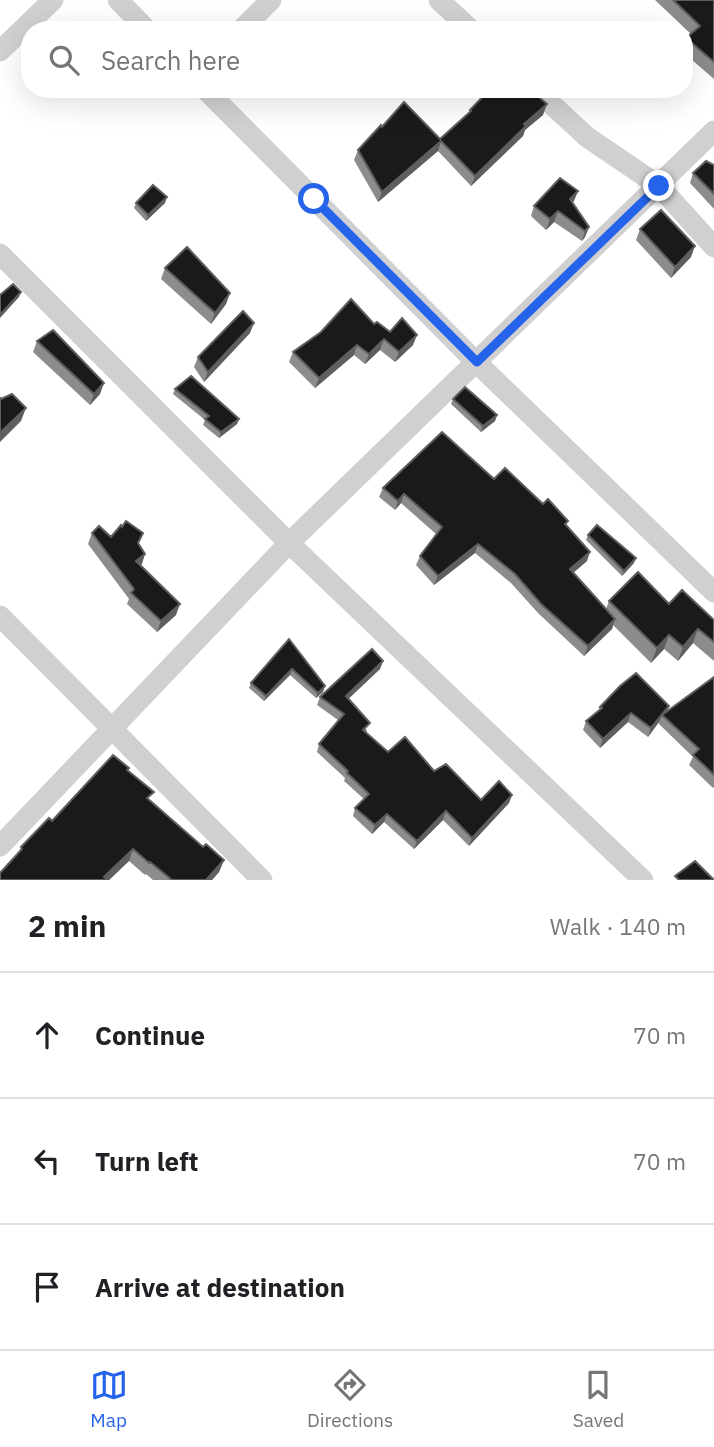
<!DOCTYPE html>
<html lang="en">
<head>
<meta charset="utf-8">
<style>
	body { margin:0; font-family:"IBM Plex Sans",sans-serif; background:#f6f6f6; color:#202124 }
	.stop { position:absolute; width:21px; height:21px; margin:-16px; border:5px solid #2563eb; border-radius:50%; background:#fff }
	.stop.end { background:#2563eb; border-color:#fff; box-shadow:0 2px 7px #0008 }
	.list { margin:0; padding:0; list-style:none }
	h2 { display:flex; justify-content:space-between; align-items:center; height:91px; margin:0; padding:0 28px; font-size:30px }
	h2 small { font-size:23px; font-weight:400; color:#757577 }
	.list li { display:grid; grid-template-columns:46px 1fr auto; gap:21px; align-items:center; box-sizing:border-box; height:126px; padding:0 28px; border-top:2px solid #e0e0e0 }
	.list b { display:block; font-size:26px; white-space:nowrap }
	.list em { font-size:23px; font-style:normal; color:#757577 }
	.icon { flex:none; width:38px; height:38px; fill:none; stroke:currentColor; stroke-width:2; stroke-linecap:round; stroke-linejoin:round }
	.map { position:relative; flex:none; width:714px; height:880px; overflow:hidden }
	.search { position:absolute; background:#fff; box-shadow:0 7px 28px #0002; left:21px; right:21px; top:21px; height:77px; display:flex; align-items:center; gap:18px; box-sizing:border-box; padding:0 24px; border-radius:28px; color:#757577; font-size:26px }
	.sheet { height:469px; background:#fff }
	nav { display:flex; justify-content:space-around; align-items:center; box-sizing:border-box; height:98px; border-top:2px solid #e0e0e0; background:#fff; font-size:19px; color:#757577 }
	nav a { display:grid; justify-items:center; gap:4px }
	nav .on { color:#2563eb }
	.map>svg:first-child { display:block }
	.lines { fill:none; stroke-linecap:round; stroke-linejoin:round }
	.street { stroke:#d0d0d0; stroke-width:21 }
	.wall { fill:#8c8c8c }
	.shaded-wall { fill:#5f5f5f }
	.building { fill:#1a1a1a; stroke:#5f5f5f; stroke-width:2 }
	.route { stroke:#2563eb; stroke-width:9 }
</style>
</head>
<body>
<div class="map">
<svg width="714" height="880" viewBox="0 0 714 880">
	<rect width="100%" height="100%" fill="#fff"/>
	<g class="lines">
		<path class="street" d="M118,0l29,30
			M439,0l32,30
			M241,30l30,-30
			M0,51l53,-51
			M205,89l271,273 238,230
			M535,89l52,48 72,49 55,61
			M0,254l289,289 354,337
			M0,616l262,264
			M0,846l289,-303 425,-412"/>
	</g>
	<path class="wall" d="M655,0h59v79l-30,-26v-10l2,-5 5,-4z
		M470,110l73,5 -18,15 -2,6 -52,50 -33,-35 -60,51 -24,-42 4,-10 24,-23 58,12 29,-26z
		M714,165v44l-24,-26 3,-10z
		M578,191l-6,12 17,24 -4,10 -3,4 -28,-19 -8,8 -15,-14 3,-10z
		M136,203h29l-19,18 -12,-13z
		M640,229l51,28 -20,21 -35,-38z
		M165,268l65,25 -4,11 -15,20 -50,-45z
		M374,324l39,21 -18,17 -15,-12 -15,14 -11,-9 -39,33 -26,-26 4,-10z
		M250,333l-46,49 -10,-15 4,-10z
		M37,341l63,53 -10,11 -57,-53z
		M175,389l64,30 -2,5 -18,14 -16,-13 2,-5 -32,-26z
		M453,399l44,16 -2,6 -14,11 -30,-28z
		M494,479l49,25 25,17 -2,4 21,36 -14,12 33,36 3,-8 60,3 45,16v41l-21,-18 -15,18 -14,-12 -13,14 -38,-38 -1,4 -28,27 -46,-43 -27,-30 -36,-30 -41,32 -18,-20 4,-9 16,-22 -35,-31 -6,7 -16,-13 4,-9z
		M92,533l47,12 3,19 -2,2 36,49 -19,17 -30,-28 2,-5 -41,-55z
		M588,535l46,28 -12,13 -36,-36z
		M289,639l34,53 -7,6 -26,-23 -26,26 -15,-13 2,-5z
		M383,661l-3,8 -32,30 19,32 -1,2 22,19 46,19 47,29 31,-5 -3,8 -40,43 -26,-26 -29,29 -30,-27 -12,12 -19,-18 2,-8 9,-9 -20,-18 1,-3 -28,-26 2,-8 19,-24 -21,-15 3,-8z
		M714,677v110l-1,1 -24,-23 4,-8 -34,-33v-2l-11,15 -20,-15 -28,26 -17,-18 3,-9 12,-10 2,-4 69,-1 -2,5z
		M128,771l22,30 53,46 21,13 -5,12 -7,8h-59l-7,-6 -1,1 -16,-14 -20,19 -90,-28 2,-5 31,-26z"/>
	<path class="shaded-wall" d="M547,104l-4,11 -18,15 -2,6 -52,50 4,-10 49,-52z
		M441,141l-3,10 -60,51 4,-10z
		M578,191l-4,10 -8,8 4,-10z
		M167,197l-2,6 -19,18 2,-6z
		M558,211l-4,11 -8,8 4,-11z
		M589,227l-4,10 -3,4 3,-10z
		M695,246l-4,11 -20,21 4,-11z
		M21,292l-2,5 -19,21v-3z
		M230,293l-4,11 -15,20 4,-11z
		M254,323l-4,10 -46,49 4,-10z
		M417,335l-4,10 -18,17 4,-10z
		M384,339l-4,11 -15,14 4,-10z
		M357,345l-3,10 -39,33 4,-10z
		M104,383l-4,11 -10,11 4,-11z
		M26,408l-5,13 -21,21v-9z
		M497,415l-2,6 -14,11 2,-6z
		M239,419l-2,5 -18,14 2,-6z
		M404,494l-3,9 -6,7 3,-9z
		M478,544l-3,9 -41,32 4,-9z
		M590,552l-3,9 -21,18 4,-10z
		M145,554l-3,10 -10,8 4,-11z
		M636,558l-2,5 -12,13 2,-5z
		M180,604l-4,11 -19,17 4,-11z
		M615,619l-3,10 -28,27 4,-10z
		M698,629l-5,14 -15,18 5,-14z
		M669,635l-5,14 -13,14 6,-15z
		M383,661l-3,8 -37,35 3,-8z
		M292,669l-2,6 -26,26 2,-5z
		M325,686l-2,6 -7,6 2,-5z
		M669,706l-3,8 -4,1 -3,7 -11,15 3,-9z
		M631,713l-3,9 -28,26 3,-9z
		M512,795l-3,8 -40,43 3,-8z
		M446,811l-3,9 -29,29 3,-8z
		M387,814l-3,8 -12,12 3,-9z
		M133,849l-4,12 -20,19 -5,-3z
		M224,860l-5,12 -7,8h-6z"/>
	<path class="building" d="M673,0h41v62l-28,-24 14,-12z
		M490,89h38l3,3 1,-1 15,13 -23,20 2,2 -51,50 -34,-35 -59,51 -24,-42 23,-25 1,2 22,-25 36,37 31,-28 -1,-1z
		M706,161l8,4v29l-21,-21z
		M560,178l18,13 -8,8 19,28 -4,4 -27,-20 -8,8 -16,-13z
		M153,185l14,12 -19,18 -12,-12z
		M661,210l34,36 -20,21 -35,-38z
		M187,247l43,46 -15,20 -50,-45z
		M13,284l8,8 -21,23v-20z
		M351,299l23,25 3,-2 13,10 12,-14 15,17 -18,17 -15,-13 -15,15 -12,-9 -38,33 -26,-26 28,-20z
		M243,311l11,12 -46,49 -10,-15z
		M53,330l51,53 -10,11 -57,-53z
		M191,376l48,43 -18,13 -16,-13 4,-3 -34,-27z
		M465,387l32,28 -14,11 -30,-27z
		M12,394l14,14 -26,25v-35l1,1z
		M442,432l52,47 11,-11 38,36 5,-5 20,22 -3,3 25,28 -20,17 45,50 -27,27 -47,-42 -26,-30 -37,-30 -40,32 -18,-20 22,-29 -38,-33 -6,7 -15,-13z
		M126,521l17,12 -5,10 7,11 -9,7 44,43 -19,17 -30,-28 3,-4 -42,-56 7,-7 12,11 10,-12 1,2z
		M597,525l39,33 -12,13 -36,-36z
		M638,572l31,32 13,-14 32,30v22l-16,-13 -15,18 -14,-12 -12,13 -48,-47z
		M289,639l36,47 -7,7 -26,-24 -26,27 -15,-13z
		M372,649l11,12 -37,35 24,27 -7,7 25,22 17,-15 29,34 12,-7 35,36 18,-19 13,14 -40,43 -26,-27 -29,30 -30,-27 -12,11 -20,-17 14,-14 -22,-21 1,-2 -29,-27 25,-30 -24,-17z
		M636,673l33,33 -18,22 -20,-15 -28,26 -17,-18 16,-13 -2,-1 20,-21z
		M714,677v98l-21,-20 6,-6 -37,-34z
		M113,755l16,13 -2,2 27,22 -7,6 56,49 3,-3 18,16 -18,20h-34l-22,-18 -1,1 -16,-14 -29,28 4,3h-108v-7l22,-24 -1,-2 28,-29 3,3z
		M695,861l19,19h-35l-4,-4z"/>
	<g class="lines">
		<path class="route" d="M314,199l163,163 182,-176"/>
	</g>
</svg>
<div class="stop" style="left:314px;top:199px"></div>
<div class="stop end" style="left:659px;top:186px"></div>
<div class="search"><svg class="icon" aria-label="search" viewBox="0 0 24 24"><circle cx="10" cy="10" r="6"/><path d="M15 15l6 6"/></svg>Search here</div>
</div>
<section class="sheet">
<h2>2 min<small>Walk · 140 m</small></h2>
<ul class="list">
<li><svg class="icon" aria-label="ahead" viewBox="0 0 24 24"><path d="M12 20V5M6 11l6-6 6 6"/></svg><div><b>Continue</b></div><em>70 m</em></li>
<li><svg class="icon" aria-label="left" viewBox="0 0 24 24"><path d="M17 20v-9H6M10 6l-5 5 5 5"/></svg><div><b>Turn left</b></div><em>70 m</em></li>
<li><svg class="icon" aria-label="arrive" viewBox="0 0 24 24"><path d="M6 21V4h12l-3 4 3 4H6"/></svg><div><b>Arrive at destination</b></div></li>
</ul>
</section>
<nav>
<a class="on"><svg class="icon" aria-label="map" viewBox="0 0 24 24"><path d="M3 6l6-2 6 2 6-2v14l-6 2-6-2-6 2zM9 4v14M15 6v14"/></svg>Map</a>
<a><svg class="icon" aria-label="directions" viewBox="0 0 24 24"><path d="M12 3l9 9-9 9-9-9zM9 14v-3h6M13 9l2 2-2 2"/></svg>Directions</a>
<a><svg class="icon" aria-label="saved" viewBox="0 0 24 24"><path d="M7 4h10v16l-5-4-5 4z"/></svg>Saved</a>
</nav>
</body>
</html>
